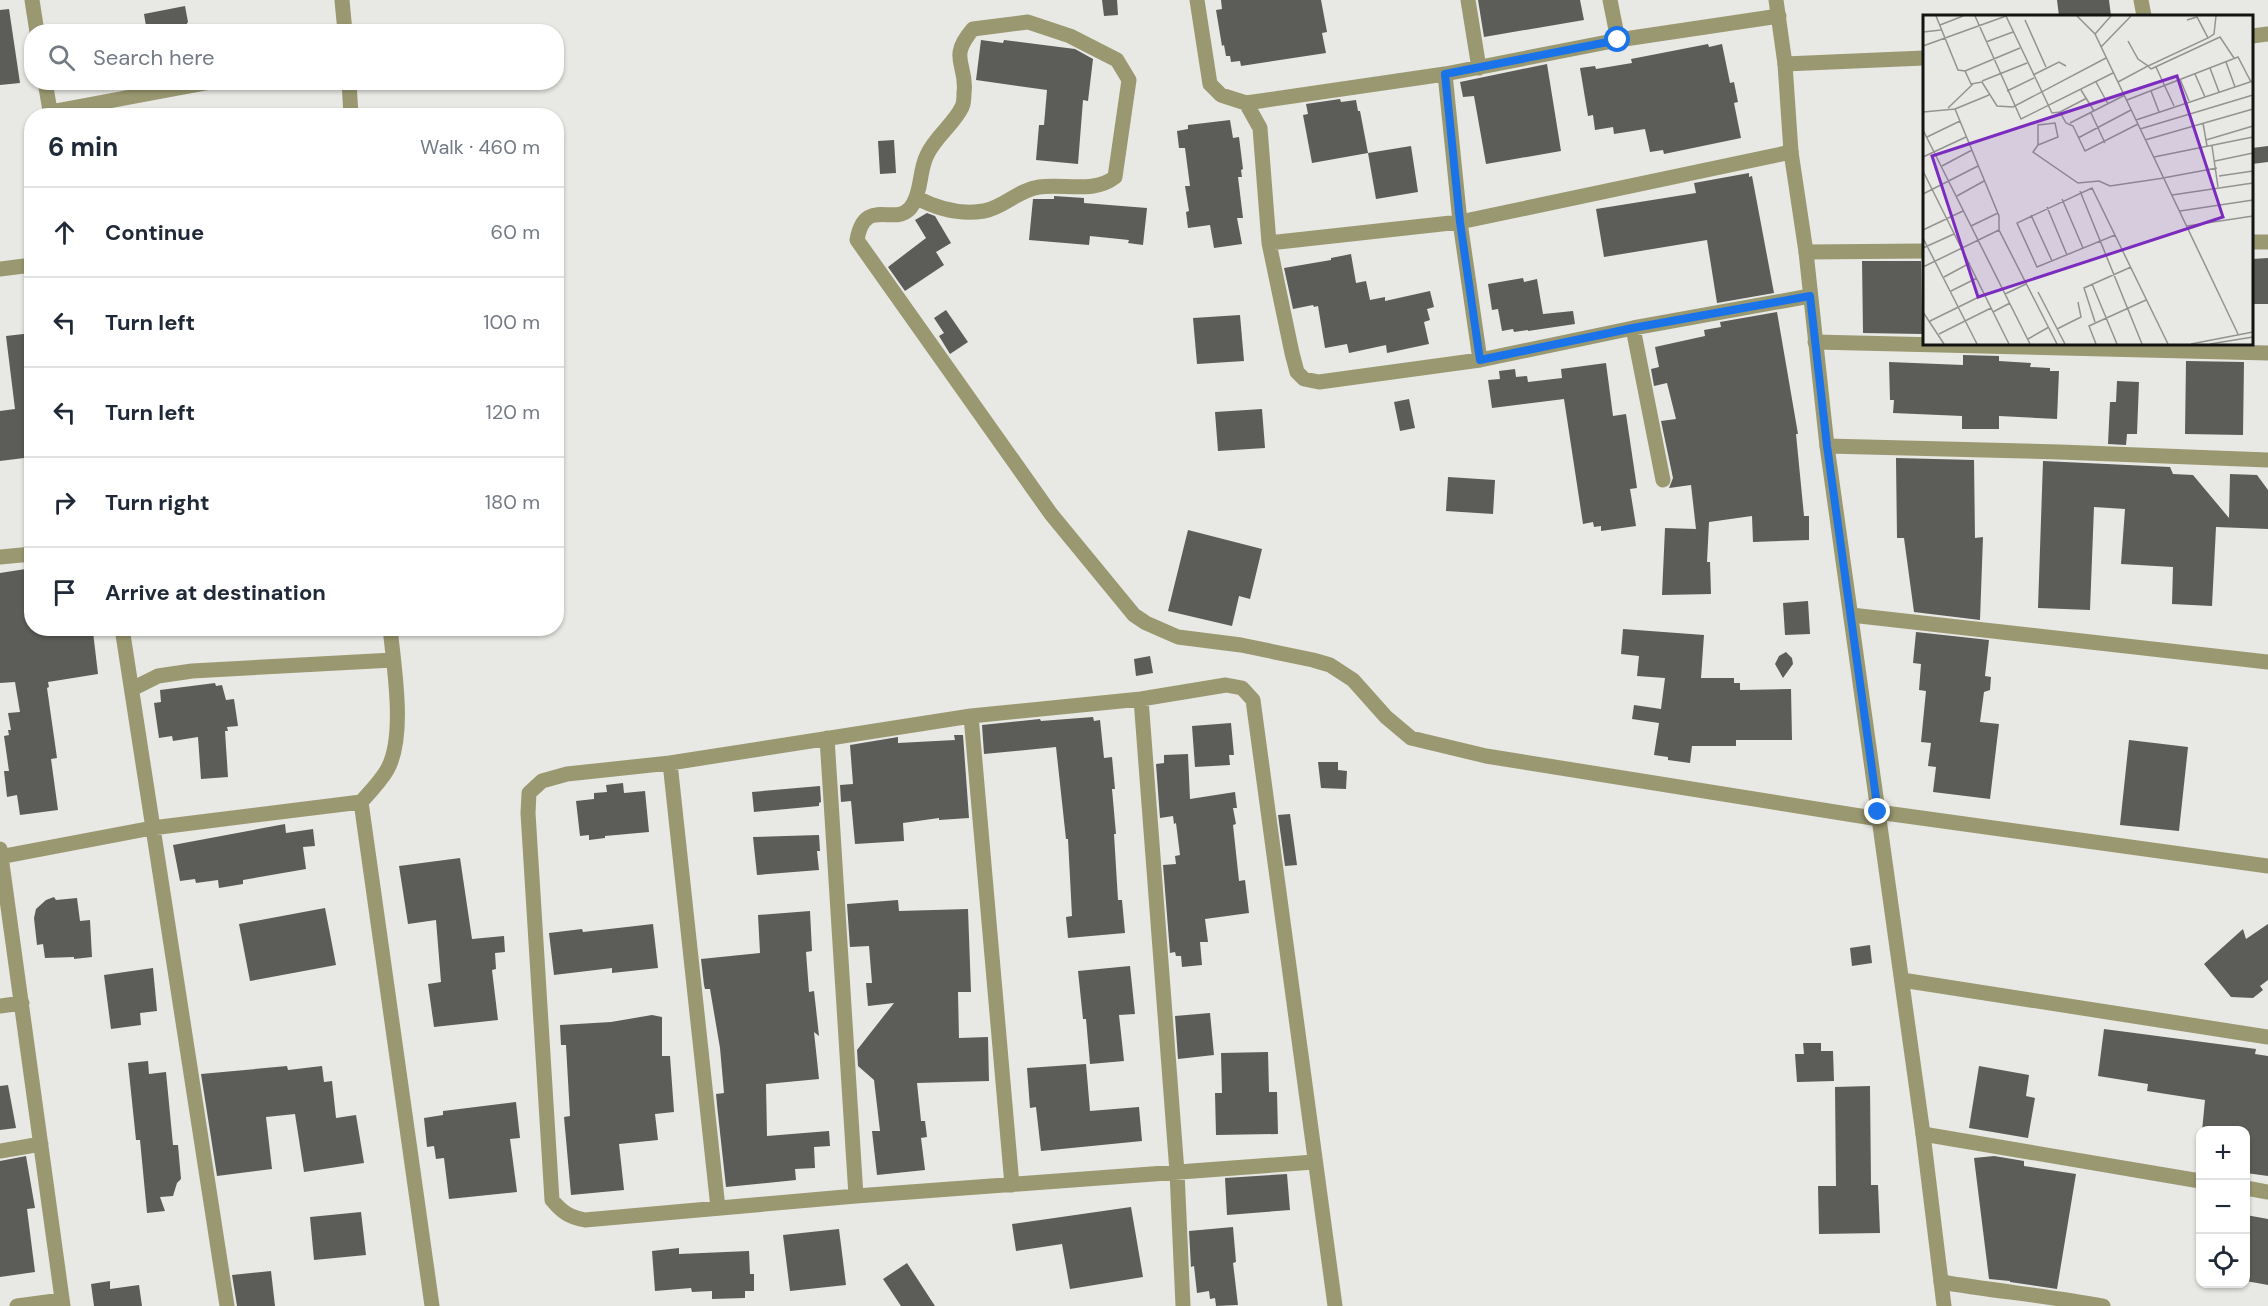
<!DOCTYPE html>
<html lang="en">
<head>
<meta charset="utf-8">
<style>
	body { margin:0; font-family:"DM Sans",sans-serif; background:#f2f2f3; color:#1f2937 }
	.controls { position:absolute; right:18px; bottom:18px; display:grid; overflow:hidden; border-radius:12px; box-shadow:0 2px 4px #0004 }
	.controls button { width:54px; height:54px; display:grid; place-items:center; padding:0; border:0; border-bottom:2px solid #e0e1e3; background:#fff; color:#1f2937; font:30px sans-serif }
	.stop { position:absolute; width:18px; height:18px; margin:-14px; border:4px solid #1a73e8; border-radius:50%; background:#fff }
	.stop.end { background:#1a73e8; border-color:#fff; box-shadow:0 2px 6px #0008 }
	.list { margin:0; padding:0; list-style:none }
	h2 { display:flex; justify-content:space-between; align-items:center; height:78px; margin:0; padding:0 24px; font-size:26px }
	h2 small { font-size:20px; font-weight:400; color:#747a83 }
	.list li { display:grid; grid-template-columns:39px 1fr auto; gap:18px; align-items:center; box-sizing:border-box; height:90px; padding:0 24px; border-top:2px solid #e0e1e3 }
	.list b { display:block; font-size:22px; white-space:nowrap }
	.list em { font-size:20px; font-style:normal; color:#747a83 }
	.icon { flex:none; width:33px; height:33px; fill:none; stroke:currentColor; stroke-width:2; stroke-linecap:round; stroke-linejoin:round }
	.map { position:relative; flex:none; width:2268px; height:1306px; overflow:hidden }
	.search { position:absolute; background:#fff; box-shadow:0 2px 4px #0004; left:24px; top:24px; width:540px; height:66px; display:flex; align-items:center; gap:15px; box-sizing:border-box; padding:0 21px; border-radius:24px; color:#747a83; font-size:22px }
	.panel { position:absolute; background:#fff; box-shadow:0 2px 4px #0004; left:24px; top:108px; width:540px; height:528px; border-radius:24px }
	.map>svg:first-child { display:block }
	.building { fill:#5c5c58 }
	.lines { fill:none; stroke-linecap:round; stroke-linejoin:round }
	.minor { stroke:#9a9870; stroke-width:15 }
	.tertiary { stroke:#9a9870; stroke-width:15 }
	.route { stroke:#1a73e8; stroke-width:8 }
	.inset-road { fill:none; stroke:#939390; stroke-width:1.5 }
	.view { fill:#7b2cbf; fill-opacity:0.15; stroke:#7b2cbf; stroke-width:3 }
	.inset-edge { fill:none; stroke:#131312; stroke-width:3 }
</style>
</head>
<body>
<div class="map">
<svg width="2268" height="1306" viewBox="0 0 2268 1306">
	<rect width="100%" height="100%" fill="#e8e8e4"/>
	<path class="building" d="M1102,0h15l1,15 -14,1z
		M1221,0h100l6,32 -5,1 4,20 -85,13 -1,-5 -9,1 -1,-6h-4l-2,-11 -2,1 -6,-36 6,-1z
		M1478,0h102l4,20 -100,17z
		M2057,0h52l2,16h-52z
		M185,6l3,16 -7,10h-34l-3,-18z
		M9,9l11,74 -20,2v-75z
		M981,40l22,3 1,-3 71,9 18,10 -5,42 -5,-1 -5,64 -42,-4 3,-35h5l3,-35 -71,-10z
		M1708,44l1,3 13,-3 8,39 4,-1 4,20 -4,1 7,35 -77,16 -1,-4 -13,2 -5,-23 -31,5 -1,-7 -18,3 -2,-15 -5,1 -8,-48 15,-2 1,3 36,-6 -1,-4z
		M1547,64l14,87 -75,13 -12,-68 -11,1 -3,-15z
		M1340,99l1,3 15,-2 2,11h2l8,42 -56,10 -9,-48 5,-1 -2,-10z
		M1230,120l3,18 6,-1 4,32 -2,1 1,7h-4l5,41h-6l5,26 -28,4 -4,-23 -22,3 -2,-16 3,-1 -4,-25h5l-5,-38h-6l-2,-17 11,-2v-4z
		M894,140l2,33 -16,1 -2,-33z
		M1411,146l7,46 -42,7 -8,-46z
		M2268,146v16l-16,2v-16z
		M1749,173v4l3,-1 22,117 -57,10 -10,-63 -103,17 -8,-48 100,-16 -2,-10z
		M1054,196l30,2v5l63,5 -4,37 -15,-2 1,-3 -39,-4 -1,9 -60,-5 4,-41h21z
		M927,213l8,3 16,27 -15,9 8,13 -39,26 -17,-24 38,-29 -11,-18z
		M1351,254l5,29 10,-2 4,19 15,-3v4l45,-10 4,16 -7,2 3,11 -6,2 5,22 -42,9 -1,-8 -37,8 -2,-9 -22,4 -7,-42 -4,1 -1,-2 -20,4 -9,-41 47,-8v-2z
		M2268,258v46h-16v-45z
		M1862,261h59l1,73 -59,-1z
		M1523,278l1,4 13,-3 6,35 30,-3 2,13 -47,7v-1l-14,2 -1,-3 -11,2 -4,-22 -6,1 -4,-26z
		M946,310l22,32 -18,12 -11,-18 5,-3 -10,-15z
		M1777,312l21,122h-2l8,82h5v24l-56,2 -1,-26 -43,6 -2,40h3l1,32 -49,1 3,-67 31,1 -5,-44 -22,3 4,-10 -12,-57 15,-2 -9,-36 -13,3 -3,-17 8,-2 -4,-20 50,-11 -1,-6 17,-3 -1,-5z
		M1240,315l4,46 -47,3 -4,-46z
		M32,333v124l-32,4v-50l15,-2 -9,-73z
		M1963,355l36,1v5l32,2 -1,4 20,1v3h9l-2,48 -58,-3v13h-37v-13l-69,-3 1,-13h-4l-1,-38 74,3z
		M2186,361l58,1 -1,73 -58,-1z
		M1606,363l7,53 13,-2 11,74 -7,1 6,37 -35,5v-5l-7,1 -1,-5 -10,2 -19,-125 -72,9 -4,-28 12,-1 -1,-8 16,-2 1,8 11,-1 1,6 34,-4 -1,-9z
		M2117,381l22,1 -2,52h-10l-1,11 -18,-1 2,-42h6z
		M1409,399l6,29 -15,3 -6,-29z
		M1262,409l3,39 -47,3 -3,-39z
		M1896,458l78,2 1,78 8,-1 -3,83 -66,-8 -10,-74h-7z
		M2043,461l127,6 3,7 20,1 36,43 1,-44 27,1 11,15v39l-52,-2 -4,79 -40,-2 1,-37 -52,-3 4,-55 -31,-2 -4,103 -52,-2z
		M1448,477l47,3 -2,34 -47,-3z
		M1188,530l74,19 -12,50 -11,-3 -7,30 -64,-15z
		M32,568v60h56v5l5,-1 5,42 -50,8 1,5 -2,1 10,70 -6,1 7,51 -38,5 -3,-20 -10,2 -3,-26h5l-5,-35 5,-1 -1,-5h3l-3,-17 12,-1 -5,-30 -15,1v-110z
		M1808,601l2,33 -25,1 -2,-32z
		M1623,629l81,6 -3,43h33v5h6v7l51,-1 1,51h-56v6h-44l-2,17 -22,-3v-3l-14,-2 5,-32 -27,-4 2,-14 27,4 4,-31 -28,-2 2,-20 -18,-2z
		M1916,632l73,8 -4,36 6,1 -1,13 -6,2 -4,30 19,2 -9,75 -57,-7 3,-25 -8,-1 3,-23 -10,-1 5,-51 -7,-1 2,-26 -8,-1z
		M1786,652l6,6 1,6 -10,14 -8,-14 4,-8z
		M1150,656l3,17 -17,3 -2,-17z
		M215,683l1,3 6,-1 4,15 8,-1 4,27 -11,1 1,4h-3l3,46 -27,2 -3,-42 -25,4 -1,-5 -13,2 -5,-35 7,-1 -1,-12z
		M1093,717l1,4 6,-1 4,38 8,-1 3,32h-3l4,45h-2l4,66h4l3,33 -57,5 -2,-21 6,-1 -4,-77h-2l-10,-92 -72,7 -2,-29 58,-6 1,2z
		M1231,723l3,32h-5l1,10 -35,2 -3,-41z
		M954,735h9l6,83 -30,2v-2l-36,5 1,18 -49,3 -4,-43 -10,1 -1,-17 13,-1 -3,-39 48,-8v6l57,-3z
		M2129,740l59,7 -9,84 -59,-6z
		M1188,754l2,45 45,-7 2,16h-4l3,16 -3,1 6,56 6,-1 4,33 -44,6 3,23h-8l2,23 -20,2 -1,-11h-5l-1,-4 -5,1 -7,-88 13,-1 -1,-8 5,-1 -4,-32 -2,1 -1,-8 -13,2 -4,-54 8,-1v-8z
		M1318,762h20v8l9,1 -1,18 -25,-1z
		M623,783l1,10 21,-2 4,41 -44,4v2l-16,2v-5l-9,1 -4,-35 18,-2v-6l13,-1 -1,-7z
		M820,786l1,16 -2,1v3l-65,6 -2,-20z
		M1290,814l7,51 -12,1 -7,-51z
		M285,824l1,9 27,-4 2,17 -12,1 3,22 -63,11v4l-24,4 -1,-8 -22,3 -1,-4 -15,2 -7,-36z
		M819,835l1,16h-3l2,19 -62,5 -4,-38z
		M460,858l12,81 32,-3 1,16 -10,1 1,16 -4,1 6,50 -64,7 -6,-43 13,-2 -5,-62 -28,4 -9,-58z
		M54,897l2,3 21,-2 3,23 10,-1 2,37 -18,2v-2l-29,1 -2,-14 -6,1 -3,-27 2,-9 10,-9z
		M898,900l1,11 69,-2 3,83h-13l1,46 29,-1 1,44 -72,2 4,38h4l2,16 -6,1 4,32 -48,5 -5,-44h8l-6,-51 -16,-14 -1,-16 37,-47 -26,3 -2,-23h6l-3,-37 -19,1 -3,-43z
		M325,908l11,57 -86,16 -11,-57z
		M810,911l2,40 -6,1 3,40 5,-1 5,45 -5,-4 5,47 -53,5 1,52 62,-5 1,15 -16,1 1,21 -20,1 1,11 -70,7 -9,-82 -1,-11 8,-1 -4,-45 -10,-59h-5l-1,-4 -3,-26 59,-6 -2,-38z
		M653,924l5,44 -46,5v-5l-58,7 -5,-42 33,-4 1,3z
		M2268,924v56l-8,6 3,4 -10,8 -22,-1 -27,-33 39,-35 3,10z
		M1870,945l2,18 -20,3 -2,-18z
		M1130,966l5,48 -16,1 5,46 -34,3 -4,-45h-3l-5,-48z
		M153,968l4,43 -17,2 1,12 -30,4 -7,-54z
		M1210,1013l4,42 -36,4 -3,-43z
		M652,1015l10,2v39h8l4,56 -19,2 3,26 -39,4 5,46 -53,5 -7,-78 6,-1 -4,-71h-5l-1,-20 51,-3z
		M2104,1029l152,20 -1,5 13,2v120l-22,-3v-42h-44l3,-31 -58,-9 1,-7 -50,-8z
		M1803,1043h18v8h12l1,30 -37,1 -2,-28h9z
		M1268,1052l1,40h8l1,42 -62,1 -1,-42h7l-1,-40z
		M148,1061l1,13 17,-2 7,73h5l3,34 -4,4 -4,13 -13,1 5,14 -18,2 -7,-73h-4l-8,-77z
		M1086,1064l4,47 49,-4 3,34 -101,10 -5,-44 -6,1 -3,-40z
		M287,1066l1,4 34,-4 2,16 8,-1 4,37 20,-3 8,48 -60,9 -9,-58 -29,3 6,52 -55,7 -16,-102z
		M1979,1066l50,9 -3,21 9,2 -7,40 -59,-10z
		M8,1085l8,43 -16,2v-44z
		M1870,1086l1,99h7l2,48 -61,1 -1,-48h18l-1,-99z
		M516,1102l4,36 -10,1 7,53 -68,7 -5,-41 -8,1 -2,-13 -7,1 -3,-29 19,-3v-4z
		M26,1156l9,52 -8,1 8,63 -35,5v-116z
		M1994,1156l30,5v5l52,8 -19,115 -47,-7v-1l-21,-2 -15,-121z
		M1287,1174l3,36 -63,5 -2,-37z
		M1131,1207l12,70 -73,12 -8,-45 -46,7 -4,-27z
		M361,1212l5,43 -52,5 -4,-43z
		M2246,1215l22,4v66l-22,-4v-26l2,-16 -2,-1z
		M1233,1227l3,35 -3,1 5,42 -22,1 -1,-8 -5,1 -1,-8 -12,2 -3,-27 -3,1 -2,-36z
		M839,1229l7,56 -56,6 -7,-56z
		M679,1248v6l70,-3 1,23h4v17h-9v7l-33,1v-8l-20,1 -1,-4 -36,3 -3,-40z
		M907,1263l28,43h-34l-18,-27z
		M271,1271l4,35h-38l-5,-31z
		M110,1281v8l29,-4 3,21h-48l-3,-22z"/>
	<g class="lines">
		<path class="minor" d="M32,0l5,32
			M342,0l3,32
			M1197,0l13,84 11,11 25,8 199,-29 173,-34 161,-24
			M1468,0l11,68
			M1610,0l8,40
			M2141,0l3,16
			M2252,36l16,-2
			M1785,64l139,-6
			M1445,74l15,148 20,138
			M45,82l6,34
			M349,82l2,34
			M1246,103l14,25 9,115 23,110 5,19 7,7 15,3 161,-22 153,-32 177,-32
			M50,112l161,-30
			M917,198c21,11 43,17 67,13 19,-3 34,-21 55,-24 24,-4 55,7 76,-10l14,-97 -12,-20 -47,-24 -42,-14 -55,7c-26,30 -5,35 -9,64 0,4 0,10 -2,14 -8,17 -27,30 -35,48 -8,16 -5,34 -14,49 -15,27 -48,-11 -56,36l194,274 83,101 12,8 32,14 63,8 72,15 17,5 23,15 33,37 25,21 75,18 393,63
			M2252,242h16
			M1269,243l191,-21 331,-70
			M1806,252l118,-1
			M0,269l32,-4
			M1633,328l30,152
			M1815,342l453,11
			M1827,446l233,6 208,8
			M0,557l32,-3
			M1851,615l417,47
			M122,628l105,678
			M132,689l26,-13 34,-5 201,-11
			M1141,699l36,473 6,134
			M971,716l41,469
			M827,738l29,458
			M670,763l48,445
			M361,802l71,504
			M1878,812l390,54
			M0,849l63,457
			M0,857l152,-29 209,-26c9,-10 19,-20 26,-32 19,-33 7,-103 3,-142
			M1902,980l366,57
			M0,1006l22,-3
			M1923,1134l277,47
			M0,1151l41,-7
			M1314,1162l-458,34 -271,24c-16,-3 -23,-8 -33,-20l-24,-387 1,-20 13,-12 25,-7 103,-11 301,-47 170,-17 85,-14 16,3 11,12 82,606
			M2246,1188l22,4
			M1941,1282c54,9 108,14 162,24
			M17,1306l45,-6"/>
		<path class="tertiary" d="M1776,0l9,64 6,88 15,100 21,194 96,688 21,172"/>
	</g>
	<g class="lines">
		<path class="route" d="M1618,40l-173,34 15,148 20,138 153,-32 177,-32 17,150 51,366"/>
	</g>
	<g transform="translate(1923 15)">
		<rect width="330" height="330" fill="#e8e8e4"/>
		<path class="inset-road" d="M13,1l22,54 7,1 6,13 11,-2 15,24 16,1 93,-49M52,1l46,103 92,-46M83,1l46,97 8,-1 6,11 7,3 12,25 53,-27M154,1l18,18 143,300M102,5l21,47M17,10l23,-9M0,17l18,-2M172,19l16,-18M285,23l6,-4 2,-18M63,27l27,-10M0,31l83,-30M178,32l30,-31M303,47l9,25M233,52l18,39M287,53l9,24M228,54l-3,-3 60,-28 -11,-21 -10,3M228,54l69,-32 14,21M42,56l55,-23M272,59l10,23M110,60l26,-13 7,4M257,64l9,22M59,66l45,-18M173,67l12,22M195,67l30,-16 -10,-7 -10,-18M158,75l13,21M84,76l27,-13M228,76l8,21M204,85l111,-43 13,25M25,93l25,-24M32,94l34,-14M0,97l32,-3 44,107v14l58,114M137,97l27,-14M168,98l14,30M213,105l117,-39M147,108l55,-28M280,108l4,23M217,114l113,-34M0,115l107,214M4,122l33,-16M155,123l53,-28M222,125l108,-31M283,125l47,-14M115,130l20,-8 -3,-14 -17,2v20l-5,7 45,31 21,-2 11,5 54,-8M289,131l6,41M0,142l43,-20M231,142l99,-20M292,146l38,-8M19,151l30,-16M0,156l86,173M296,161l34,-5M240,163l54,-10M157,176l62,153M0,179l55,-28M249,180l81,-12M34,181l27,-15M139,184l21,49M124,192l20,48M257,196l73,-11M108,200l21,46M48,211l27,-13M264,211l66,-10M0,215l40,-19M192,220l-78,32 -20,-44 75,-35 76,156M0,223l54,106M0,233l31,-14M0,252l76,-37M21,262l26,-14M169,269l25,60M28,276l26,-13M115,277l27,52M82,279l21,-10M0,297l21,32M70,297l17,-9M7,306l55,-27M172,307l-11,-34 47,-21M134,314l24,-12 -3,-15M16,319l52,-26M105,324l21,-12M173,329l-7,-18 57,-26M268,329l62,-12M287,329l43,-7"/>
		<path class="view" d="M254,61l46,141 -245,80 -46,-141z"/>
		<rect width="330" height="330" class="inset-edge"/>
	</g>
</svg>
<div class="controls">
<button>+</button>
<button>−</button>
<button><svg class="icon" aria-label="locate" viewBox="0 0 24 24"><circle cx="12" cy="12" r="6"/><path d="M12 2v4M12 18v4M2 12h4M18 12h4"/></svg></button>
</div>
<div class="stop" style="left:1618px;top:40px"></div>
<div class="stop end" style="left:1878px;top:812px"></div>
<div class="search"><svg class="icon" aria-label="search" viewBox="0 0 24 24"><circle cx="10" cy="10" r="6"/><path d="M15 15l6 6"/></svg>Search here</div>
<section class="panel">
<h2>6 min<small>Walk · 460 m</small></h2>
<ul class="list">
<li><svg class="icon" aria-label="ahead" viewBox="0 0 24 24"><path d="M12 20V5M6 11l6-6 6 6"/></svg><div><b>Continue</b></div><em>60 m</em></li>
<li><svg class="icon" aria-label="left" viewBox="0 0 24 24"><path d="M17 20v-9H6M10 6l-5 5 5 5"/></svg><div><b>Turn left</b></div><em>100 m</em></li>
<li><svg class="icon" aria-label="left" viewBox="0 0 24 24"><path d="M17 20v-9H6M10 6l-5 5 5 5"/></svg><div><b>Turn left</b></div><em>120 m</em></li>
<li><svg class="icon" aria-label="right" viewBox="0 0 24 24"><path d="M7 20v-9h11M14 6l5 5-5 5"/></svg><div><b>Turn right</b></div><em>180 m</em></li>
<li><svg class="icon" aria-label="arrive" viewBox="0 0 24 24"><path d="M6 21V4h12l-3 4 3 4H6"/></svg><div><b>Arrive at destination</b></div></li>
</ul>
</section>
</div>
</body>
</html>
